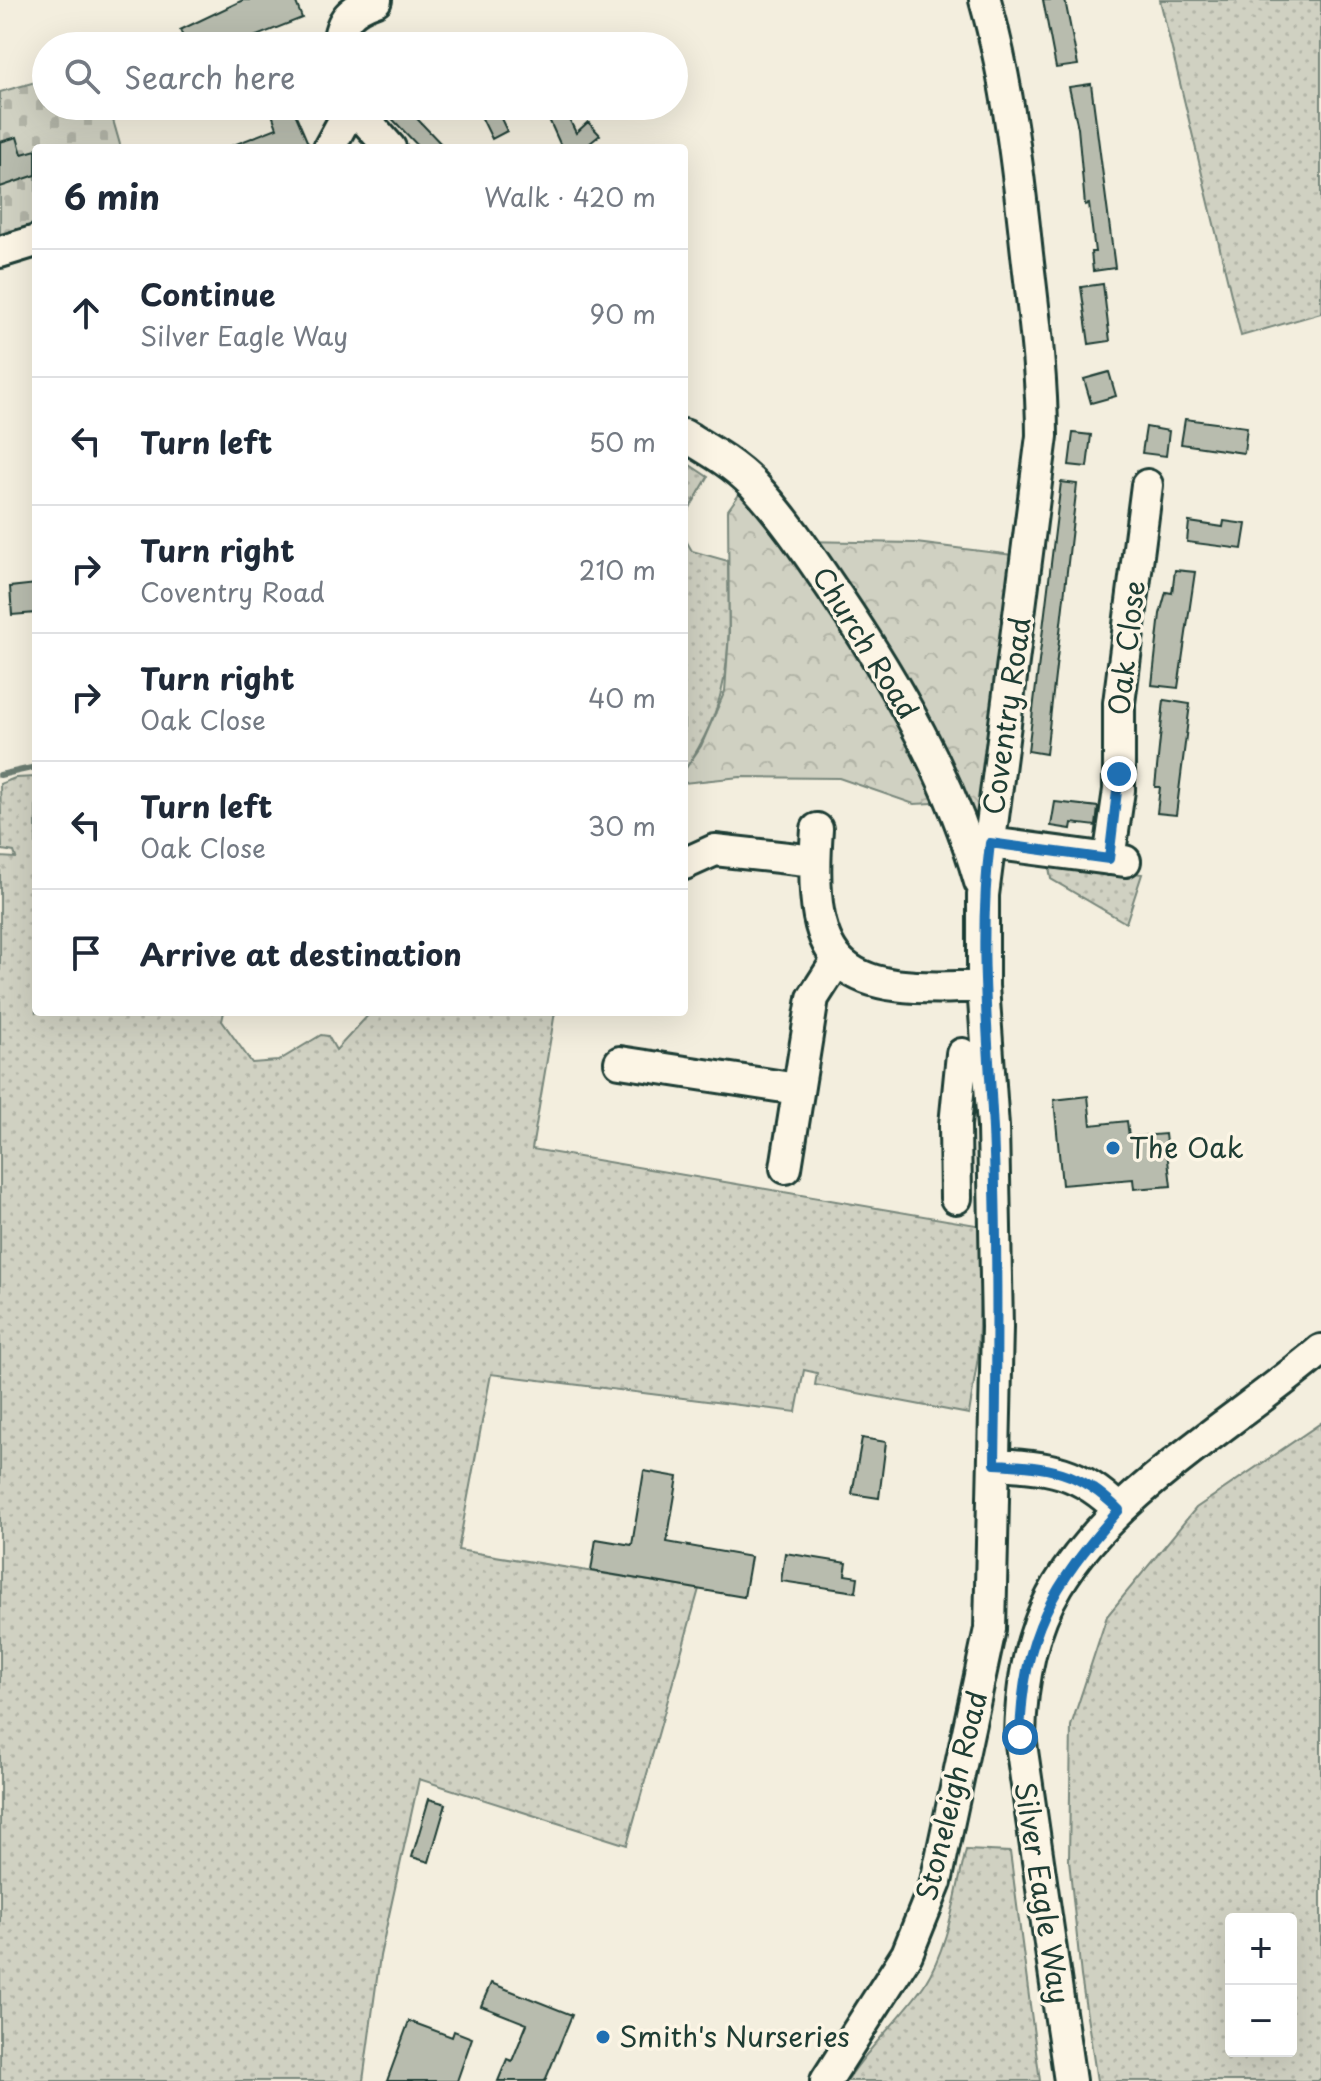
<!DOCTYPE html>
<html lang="en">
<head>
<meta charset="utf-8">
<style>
	body { margin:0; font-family:"Playpen Sans",sans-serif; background:#f6f6f7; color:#1f2937 }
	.controls { position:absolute; right:24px; bottom:24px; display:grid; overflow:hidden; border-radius:8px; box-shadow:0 8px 32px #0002 }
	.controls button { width:72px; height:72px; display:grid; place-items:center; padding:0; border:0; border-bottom:2px solid #e0e1e3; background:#fff; color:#1f2937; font:40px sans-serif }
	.stop { position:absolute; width:24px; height:24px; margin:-18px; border:6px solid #1f6fb2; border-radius:50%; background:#fff }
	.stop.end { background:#1f6fb2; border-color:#fff; box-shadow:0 2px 8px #0008 }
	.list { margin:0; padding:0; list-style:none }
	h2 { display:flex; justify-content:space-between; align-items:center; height:104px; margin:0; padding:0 32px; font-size:34px }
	h2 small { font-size:26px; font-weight:400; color:#747a83 }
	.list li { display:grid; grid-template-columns:52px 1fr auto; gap:24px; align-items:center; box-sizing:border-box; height:128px; padding:0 32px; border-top:2px solid #e0e1e3 }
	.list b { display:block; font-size:30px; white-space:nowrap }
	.list p { margin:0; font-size:26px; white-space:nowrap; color:#747a83 }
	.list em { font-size:26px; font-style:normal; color:#747a83 }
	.icon { flex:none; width:44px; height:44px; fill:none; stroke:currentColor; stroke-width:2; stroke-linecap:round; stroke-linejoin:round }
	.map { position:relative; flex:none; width:1321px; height:2081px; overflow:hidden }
	.search { position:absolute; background:#fff; box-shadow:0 8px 32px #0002; left:32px; top:32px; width:656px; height:88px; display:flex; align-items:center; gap:20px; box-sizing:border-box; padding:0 28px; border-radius:44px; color:#747a83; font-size:30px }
	.panel { position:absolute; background:#fff; box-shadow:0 8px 32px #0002; left:32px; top:144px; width:656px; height:872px; border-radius:8px }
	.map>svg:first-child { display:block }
	.grass { fill:url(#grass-dots); stroke:#78877b; stroke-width:2; fill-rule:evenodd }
	.forest { fill:url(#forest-crowns); stroke:#78877b; stroke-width:2 }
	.cemetery { fill:url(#cemetery-stones); stroke:#78877b; stroke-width:2 }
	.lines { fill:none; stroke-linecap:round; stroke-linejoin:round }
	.stream { stroke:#6c7d72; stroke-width:6 }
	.building { fill:#b8bcae; stroke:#1f3d34; stroke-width:2 }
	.minor-casing { stroke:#1f3d34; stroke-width:36 }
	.minor { stroke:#fcf5e5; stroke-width:30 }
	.route { stroke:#1f6fb2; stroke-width:10 }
	.poi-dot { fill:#1f6fb2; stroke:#fcf5e5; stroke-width:3 }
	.labels { text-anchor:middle; stroke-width:7; stroke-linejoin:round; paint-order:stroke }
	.street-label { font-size:28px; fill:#1f3d34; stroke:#fcf5e5 }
	.poi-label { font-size:28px; fill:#1f3d34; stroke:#fcf5e5; text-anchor:start }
</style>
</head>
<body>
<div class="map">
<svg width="1321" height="2081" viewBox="0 0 1321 2081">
	<defs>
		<pattern id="grass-dots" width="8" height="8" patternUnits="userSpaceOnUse" patternTransform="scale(2)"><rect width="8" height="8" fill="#d0d1c2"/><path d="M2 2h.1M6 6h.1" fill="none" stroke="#b2b4a7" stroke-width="1.8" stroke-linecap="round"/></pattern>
		<pattern id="forest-crowns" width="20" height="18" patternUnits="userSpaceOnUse" patternTransform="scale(2)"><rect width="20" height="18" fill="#d0d1c2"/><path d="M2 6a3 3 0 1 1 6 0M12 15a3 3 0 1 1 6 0" fill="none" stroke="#b2b4a7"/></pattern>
		<pattern id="cemetery-stones" width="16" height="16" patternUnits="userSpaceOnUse" patternTransform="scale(2)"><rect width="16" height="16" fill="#d0d1c2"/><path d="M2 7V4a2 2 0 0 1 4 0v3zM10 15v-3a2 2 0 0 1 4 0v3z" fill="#b2b4a7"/></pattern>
	</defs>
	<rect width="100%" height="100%" fill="#f3eede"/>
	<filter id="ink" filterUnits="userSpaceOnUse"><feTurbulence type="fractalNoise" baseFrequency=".0125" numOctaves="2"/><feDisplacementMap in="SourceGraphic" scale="16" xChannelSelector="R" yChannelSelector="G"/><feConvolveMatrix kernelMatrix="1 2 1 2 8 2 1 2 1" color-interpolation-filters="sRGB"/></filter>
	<g filter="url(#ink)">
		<path class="grass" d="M1160,0h161v313l-80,23z
			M684,461l24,16 -24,41z
			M684,537l8,14 36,10c1,86 7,136 -44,210z
			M36,777v235h188l-2,9 30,42 26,-2 43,-26 7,1 8,14 35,-38h184l-23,137 450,77 -4,131 -9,57 -154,-29 2,-12 -13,-3 -8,42 -305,-38 -33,176 241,39 -72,256 -208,-66 -39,177 -17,125h-363v-1224l16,1 -2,-6 -12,-2 -2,-66 15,-6z
			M1057,863l85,11 -16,49 -75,-44 -2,-12z
			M1321,1423v655l-3,3h-221l-16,-105 -12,-116 2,-134 36,-110 89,-108zM1231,1919h60v132h-60z
			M966,1850l44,2 30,229h-193c22,-35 54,-62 77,-96 25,-39 31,-91 42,-135z"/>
		<path class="forest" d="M743,489l57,52 116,2 113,14 -46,338 -30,-93 -39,2 -75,-26 -99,-1 -56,6v-12l17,-25 24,-55 4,-57 -1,-124z"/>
		<path class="cemetery" d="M46,79v27h63l12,42h-85v84l-36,10v-150z"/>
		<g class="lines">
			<path class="stream" d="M0,775l36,-8"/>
		</g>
		<path class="building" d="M243,0h52l7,18 -71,28h-44l-7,-16z
			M1043,0h22l13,65 -22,3z
			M1091,84l24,184 -22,3 -2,-19h4l-6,-48 -4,1 -7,-77 -9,-41z
			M292,106l18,42h-84l51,-20 -5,-14z
			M380,106h25l40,42h-25z
			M476,106h19l12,25 -15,8z
			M543,106h20l13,27 12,-11 12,13 -16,13h-26l3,-2z
			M17,137l5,17 14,-4v25l-36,12v-45z
			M1103,284l7,57 -21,3 -8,-57z
			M1109,372l7,24 -25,7 -7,-24z
			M1185,419l62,8 -3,26 -63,-9z
			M1146,427l23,4 -3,25 -24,-3z
			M1073,433l18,2 -4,32 -18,-2z
			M1061,482l16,2 -31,270 -18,-3z
			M1224,521l22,3 -4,25 -55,-7 2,-20 34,5z
			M1175,570l20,2 -17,116 -26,-3 8,-71 6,-22 6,1z
			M36,584v29l-24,2 -2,-28z
			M1164,700l26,4 -14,111 -19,-2 3,-26h-5z
			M1055,802l43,5 -2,19 -24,-3 -1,6 -20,-3z
			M1088,1096l3,29 36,-4 2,16 36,-3 6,52 -37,3 -1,-10 -71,6 -8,-85z
			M862,1438l24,4 -7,56 -27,-4z
			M644,1471l34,6 -11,65 84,15 -7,40 -153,-26 5,-32 36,6z
			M785,1553l62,10 -2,12 13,2 -2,15 -75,-11z
			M429,1799l17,5 -17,58 -17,-5z
			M491,1983l81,32 -27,66h-47l9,-22 5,2 15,-37 -46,-18z
			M409,2021l43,16 2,-6 18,7 -15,43h-70z"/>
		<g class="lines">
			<g class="minor-casing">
				<path id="minor" d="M338,46c2,-27 13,-37 38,-46
					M353,106l37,42
					M329,148l23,-42
					M0,252l36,-11
					M684,435c23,14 50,29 69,49 32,34 58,74 84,112 60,89 113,181 143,286
					M817,829c-11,146 28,165 166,157
					M990,843l135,18
					M1109,859l10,-69v-87l28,-218
					M684,864l31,-14 100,11
					M620,1062l177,27
					M786,1168l27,-170 23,-36
					M956,1198l-1,-73 7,-71
					M995,1464c54,3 84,6 124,46
					M826,2081l81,-127 29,-72 54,-253 7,-302 -4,-200 -10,-141v-91l59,-459c0,-61 -8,-121 -15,-182 -9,-85 -19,-172 -42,-254
					M1070,2081l-50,-344c1,-53 10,-106 38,-152 57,-95 179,-163 263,-235"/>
			</g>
			<use href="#minor" class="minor"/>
		</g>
	</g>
	<g class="lines" filter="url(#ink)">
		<path class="route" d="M1020,1737c3,-104 32,-151 99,-227 -40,-40 -70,-43 -124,-46 2,-112 3,-223 -2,-335 -5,-97 -15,-190 -3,-286l119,16 10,-85"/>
	</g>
	<g class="poi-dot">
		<circle cx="1113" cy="1148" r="8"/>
		<circle cx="603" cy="2037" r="8"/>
	</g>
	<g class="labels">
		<g class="street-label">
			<text transform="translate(865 643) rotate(58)" y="10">Church Road</text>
			<text transform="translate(1127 648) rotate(-83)" y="10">Oak Close</text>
			<text transform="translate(1007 716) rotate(-82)" y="10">Coventry Road</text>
			<text transform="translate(952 1796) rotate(-76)" y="10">Stoneleigh Road</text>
			<text transform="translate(1042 1893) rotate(81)" y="10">Silver Eagle Way</text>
		</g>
		<g class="poi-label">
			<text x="1129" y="1158">The Oak</text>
			<text x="619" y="2047">Smith's Nurseries</text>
		</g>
	</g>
</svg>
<div class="controls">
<button>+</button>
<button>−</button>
</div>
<div class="stop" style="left:1020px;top:1737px"></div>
<div class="stop end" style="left:1119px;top:774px"></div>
<div class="search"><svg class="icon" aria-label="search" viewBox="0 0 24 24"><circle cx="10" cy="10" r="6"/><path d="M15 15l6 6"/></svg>Search here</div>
<section class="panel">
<h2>6 min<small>Walk · 420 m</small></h2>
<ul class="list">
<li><svg class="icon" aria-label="ahead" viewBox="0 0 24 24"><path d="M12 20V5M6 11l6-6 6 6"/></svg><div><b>Continue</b><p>Silver Eagle Way</p></div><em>90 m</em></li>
<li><svg class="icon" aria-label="left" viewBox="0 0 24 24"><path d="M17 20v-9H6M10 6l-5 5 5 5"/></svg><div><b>Turn left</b></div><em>50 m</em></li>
<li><svg class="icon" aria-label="right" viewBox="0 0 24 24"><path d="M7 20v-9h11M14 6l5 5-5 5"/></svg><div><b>Turn right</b><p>Coventry Road</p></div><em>210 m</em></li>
<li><svg class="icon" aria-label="right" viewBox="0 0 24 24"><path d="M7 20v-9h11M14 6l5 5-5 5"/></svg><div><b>Turn right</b><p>Oak Close</p></div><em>40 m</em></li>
<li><svg class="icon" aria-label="left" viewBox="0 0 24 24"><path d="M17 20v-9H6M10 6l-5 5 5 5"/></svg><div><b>Turn left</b><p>Oak Close</p></div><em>30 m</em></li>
<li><svg class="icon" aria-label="arrive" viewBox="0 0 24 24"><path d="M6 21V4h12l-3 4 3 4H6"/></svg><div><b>Arrive at destination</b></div></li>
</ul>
</section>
</div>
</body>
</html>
